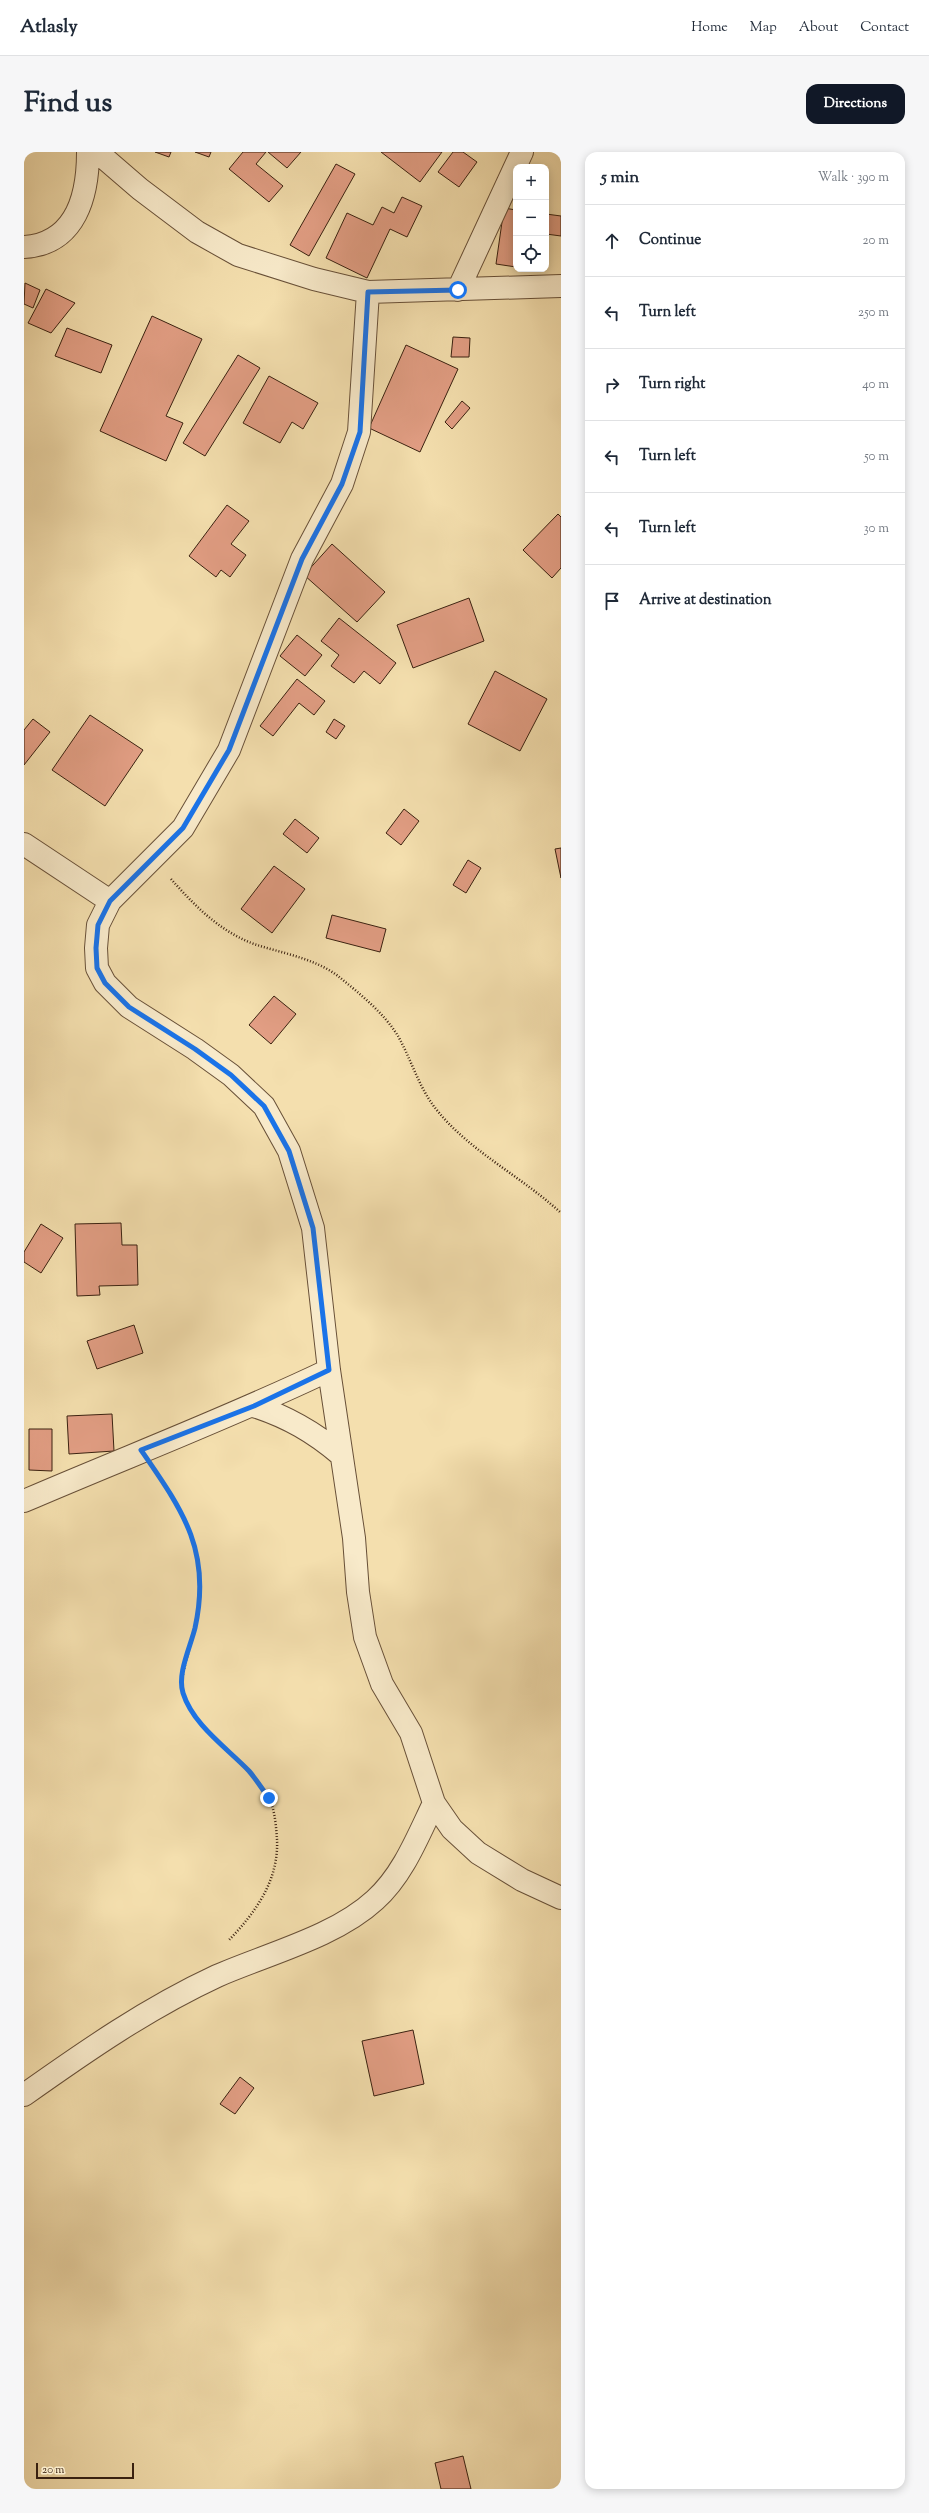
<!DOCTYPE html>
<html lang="en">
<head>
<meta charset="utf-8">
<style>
	body { margin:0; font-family:"Sorts Mill Goudy",serif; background:#f6f6f7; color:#1f2937 }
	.controls { position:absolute; right:12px; top:12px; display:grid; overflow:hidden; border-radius:8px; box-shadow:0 2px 10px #0003 }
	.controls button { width:36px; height:36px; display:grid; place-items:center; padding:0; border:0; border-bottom:1px solid #e0e1e3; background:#fff; color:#1f2937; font:20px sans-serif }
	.scale { position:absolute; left:12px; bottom:10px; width:98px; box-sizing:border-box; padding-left:4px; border:2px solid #3a2110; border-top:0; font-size:11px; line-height:14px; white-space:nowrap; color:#3a2110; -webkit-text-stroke:3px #f8eaca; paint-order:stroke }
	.stop { position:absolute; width:12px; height:12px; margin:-9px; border:3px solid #1a73e8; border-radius:50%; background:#fff }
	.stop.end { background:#1a73e8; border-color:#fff; box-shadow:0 1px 4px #0008 }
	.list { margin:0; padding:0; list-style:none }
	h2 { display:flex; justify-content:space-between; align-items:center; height:52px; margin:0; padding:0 16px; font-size:17px }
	h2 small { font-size:13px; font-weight:400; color:#747a83 }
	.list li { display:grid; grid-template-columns:26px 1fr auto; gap:12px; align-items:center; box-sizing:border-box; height:72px; padding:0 16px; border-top:1px solid #e0e1e3 }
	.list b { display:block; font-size:15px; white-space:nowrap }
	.list em { font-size:13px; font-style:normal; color:#747a83 }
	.icon { flex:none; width:22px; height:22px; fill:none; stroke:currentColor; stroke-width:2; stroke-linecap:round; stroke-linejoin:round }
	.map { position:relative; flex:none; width:537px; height:2337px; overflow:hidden; border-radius:12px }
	header { display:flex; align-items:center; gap:24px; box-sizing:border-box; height:56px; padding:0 20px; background:#fff; border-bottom:1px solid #e0e1e3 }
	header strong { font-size:19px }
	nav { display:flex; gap:22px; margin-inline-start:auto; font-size:14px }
	.intro { display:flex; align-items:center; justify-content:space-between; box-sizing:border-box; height:96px; padding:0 24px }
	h1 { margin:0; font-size:28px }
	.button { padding:10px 18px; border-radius:12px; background:#111827; color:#fff; font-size:14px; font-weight:700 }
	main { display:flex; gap:24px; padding:0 24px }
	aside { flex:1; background:#fff; border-radius:12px; box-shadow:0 2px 10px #0003 }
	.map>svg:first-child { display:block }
	.building { fill:#e29e84; stroke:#3a2110 }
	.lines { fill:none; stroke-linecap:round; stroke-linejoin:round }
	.minor-casing { stroke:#685038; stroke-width:24 }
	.path { stroke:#3a2110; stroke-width:2.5; stroke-dasharray:1 2; stroke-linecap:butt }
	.minor { stroke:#f8eaca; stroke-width:22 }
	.route { stroke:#1a73e8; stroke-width:5 }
</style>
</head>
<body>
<header>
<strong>Atlasly</strong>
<nav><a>Home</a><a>Map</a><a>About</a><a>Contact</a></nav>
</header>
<div class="intro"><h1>Find us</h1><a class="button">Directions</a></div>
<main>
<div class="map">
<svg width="537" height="2337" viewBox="0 0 537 2337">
	<rect width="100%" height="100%" fill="#f4dfae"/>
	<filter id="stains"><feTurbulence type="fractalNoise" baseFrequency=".005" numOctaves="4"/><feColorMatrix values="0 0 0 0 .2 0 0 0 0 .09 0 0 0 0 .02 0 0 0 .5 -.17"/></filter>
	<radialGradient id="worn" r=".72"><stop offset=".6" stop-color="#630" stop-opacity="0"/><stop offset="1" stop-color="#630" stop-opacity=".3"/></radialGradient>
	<path class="building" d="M131,0h16l-2,5z
		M171,0h16l-2,5z
		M219,0h23l-10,12 27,22 -14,16 -40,-33z
		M244,0h33l-14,16z
		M357,0h61l-22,30z
		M429,0h10l14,10 -18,25 -21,-15z
		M312,12l19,10 -46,82 -19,-11z
		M378,45l20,9 -15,31 -17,-8 -23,49 -41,-20 21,-45 26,12 9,-18 12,6z
		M480,56l12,2v57l-20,-3z
		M522,62l15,2v20l-15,-2z
		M1,131l15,7 -7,18 -9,-4z
		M22,137l29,14 -24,30 -23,-10z
		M128,164l50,23 -36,77 17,7 -17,38 -66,-30z
		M43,176l45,17 -11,28 -46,-17z
		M429,185l17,1 -1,19h-18z
		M382,193l52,24 -38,83 -51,-24z
		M214,203l22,13 -55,88 -22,-13z
		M245,224l49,27 -15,26 -11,-7 -12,21 -37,-20z
		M438,249l8,7 -18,21 -7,-7z
		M203,353l22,16 -18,23 15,11 -16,22 -9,-7 -5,7 -27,-21z
		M534,362l3,3v51l-9,10 -29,-28z
		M308,392l53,48 -28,30 -53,-47z
		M445,446l15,43 -71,27 -16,-43z
		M315,466l57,45 -16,21 -16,-13 -10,12 -23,-17 8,-11 -18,-14z
		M273,483l25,20 -17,21 -25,-20z
		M471,519l52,28 -27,52 -52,-27z
		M273,527l28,22 -11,14 -15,-12 -26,33 -13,-10z
		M66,563l53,35 -38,56 -53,-36z
		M9,567l17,13 -26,33v-35z
		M310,567l11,7 -9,13 -10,-7z
		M380,657l15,12 -18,24 -15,-12z
		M271,667l24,19 -12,15 -24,-19z
		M537,696v30l-6,-29z
		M444,708l13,8 -15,25 -13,-8z
		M250,714l31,23 -33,44 -31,-24z
		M308,763l54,14 -6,23 -54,-14z
		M250,844l22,18 -25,30 -22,-19z
		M97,1071l1,22h15l1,40 -39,1 1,9 -23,1 -2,-72z
		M17,1072l22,14 -22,35 -17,-11v-10z
		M110,1173l9,28 -46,16 -10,-28z
		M88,1262l2,37 -45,3 -2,-38z
		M5,1277h23v42l-23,-1z
		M389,1878l11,54 -50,12 -12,-55z
		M216,1925l14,11 -19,26 -15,-10z
		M439,2304l8,33h-30l-6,-26z"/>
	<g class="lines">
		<g class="minor-casing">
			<path id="minor" d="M73,0l43,37 57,43 41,23 76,24 54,13 193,-6
				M0,95c52,-3 64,-52 64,-95
				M434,138l64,-138
				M344,140l-9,140 -17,52 -40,75 -73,191 -46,78 -73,73 -12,24 -2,23 1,20 8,15 24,24 66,42 36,26 33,31 25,45 24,77 16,142 25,168 4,54 7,45 17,47 29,49 23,70 18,26 26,24 44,27 39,18
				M0,692l86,57
				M230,1254c34,11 60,26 87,49
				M0,1349c102,-44 205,-83 305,-131
				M0,1943c62,-44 124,-87 193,-119 50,-22 118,-39 158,-76 28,-25 43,-64 59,-97"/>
		</g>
		<path class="path" d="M147,727c23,26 48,52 83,65 27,9 60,14 84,32 21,17 46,37 60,60 13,23 21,52 38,73 33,42 85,67 125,104
			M134,1323c33,47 49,87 38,146 -3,20 -11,39 -14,59 -1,46 67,79 87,118 6,12 7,28 8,41 2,41 -21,73 -48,101"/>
		<use href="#minor" class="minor"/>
	</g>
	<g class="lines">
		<path class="route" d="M245,1646c-7,-9 -13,-19 -20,-27 -22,-23 -56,-46 -66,-78 -6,-19 7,-45 12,-65 17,-77 -12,-117 -54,-178l113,-44 75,-36 -16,-142 -24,-77 -25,-45 -33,-31 -36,-26 -66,-42 -24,-24 -8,-15 -1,-20 2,-23 12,-24 73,-73 46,-78 73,-191 40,-75 18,-52 8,-140 90,-2"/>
	</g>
	<rect width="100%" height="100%" filter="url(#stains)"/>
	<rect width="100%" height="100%" fill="url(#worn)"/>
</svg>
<div class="controls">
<button>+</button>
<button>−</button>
<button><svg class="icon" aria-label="locate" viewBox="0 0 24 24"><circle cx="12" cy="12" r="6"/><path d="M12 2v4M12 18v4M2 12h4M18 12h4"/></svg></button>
</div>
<div class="scale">20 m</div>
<div class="stop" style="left:434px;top:138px"></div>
<div class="stop end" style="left:245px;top:1646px"></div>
</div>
<aside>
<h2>5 min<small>Walk · 390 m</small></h2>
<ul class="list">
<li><svg class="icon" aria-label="ahead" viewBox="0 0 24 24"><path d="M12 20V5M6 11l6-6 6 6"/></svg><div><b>Continue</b></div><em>20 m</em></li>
<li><svg class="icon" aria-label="left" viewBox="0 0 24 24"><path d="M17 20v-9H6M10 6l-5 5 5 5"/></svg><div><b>Turn left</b></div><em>250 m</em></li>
<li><svg class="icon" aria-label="right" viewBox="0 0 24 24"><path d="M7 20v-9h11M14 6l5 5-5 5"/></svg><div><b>Turn right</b></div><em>40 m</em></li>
<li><svg class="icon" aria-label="left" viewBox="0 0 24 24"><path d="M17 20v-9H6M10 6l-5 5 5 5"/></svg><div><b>Turn left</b></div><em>50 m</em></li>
<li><svg class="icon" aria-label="left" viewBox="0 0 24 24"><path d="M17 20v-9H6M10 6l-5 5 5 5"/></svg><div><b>Turn left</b></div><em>30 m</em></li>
<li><svg class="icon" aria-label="arrive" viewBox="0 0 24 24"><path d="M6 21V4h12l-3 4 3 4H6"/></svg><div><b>Arrive at destination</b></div></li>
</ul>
</aside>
</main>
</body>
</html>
